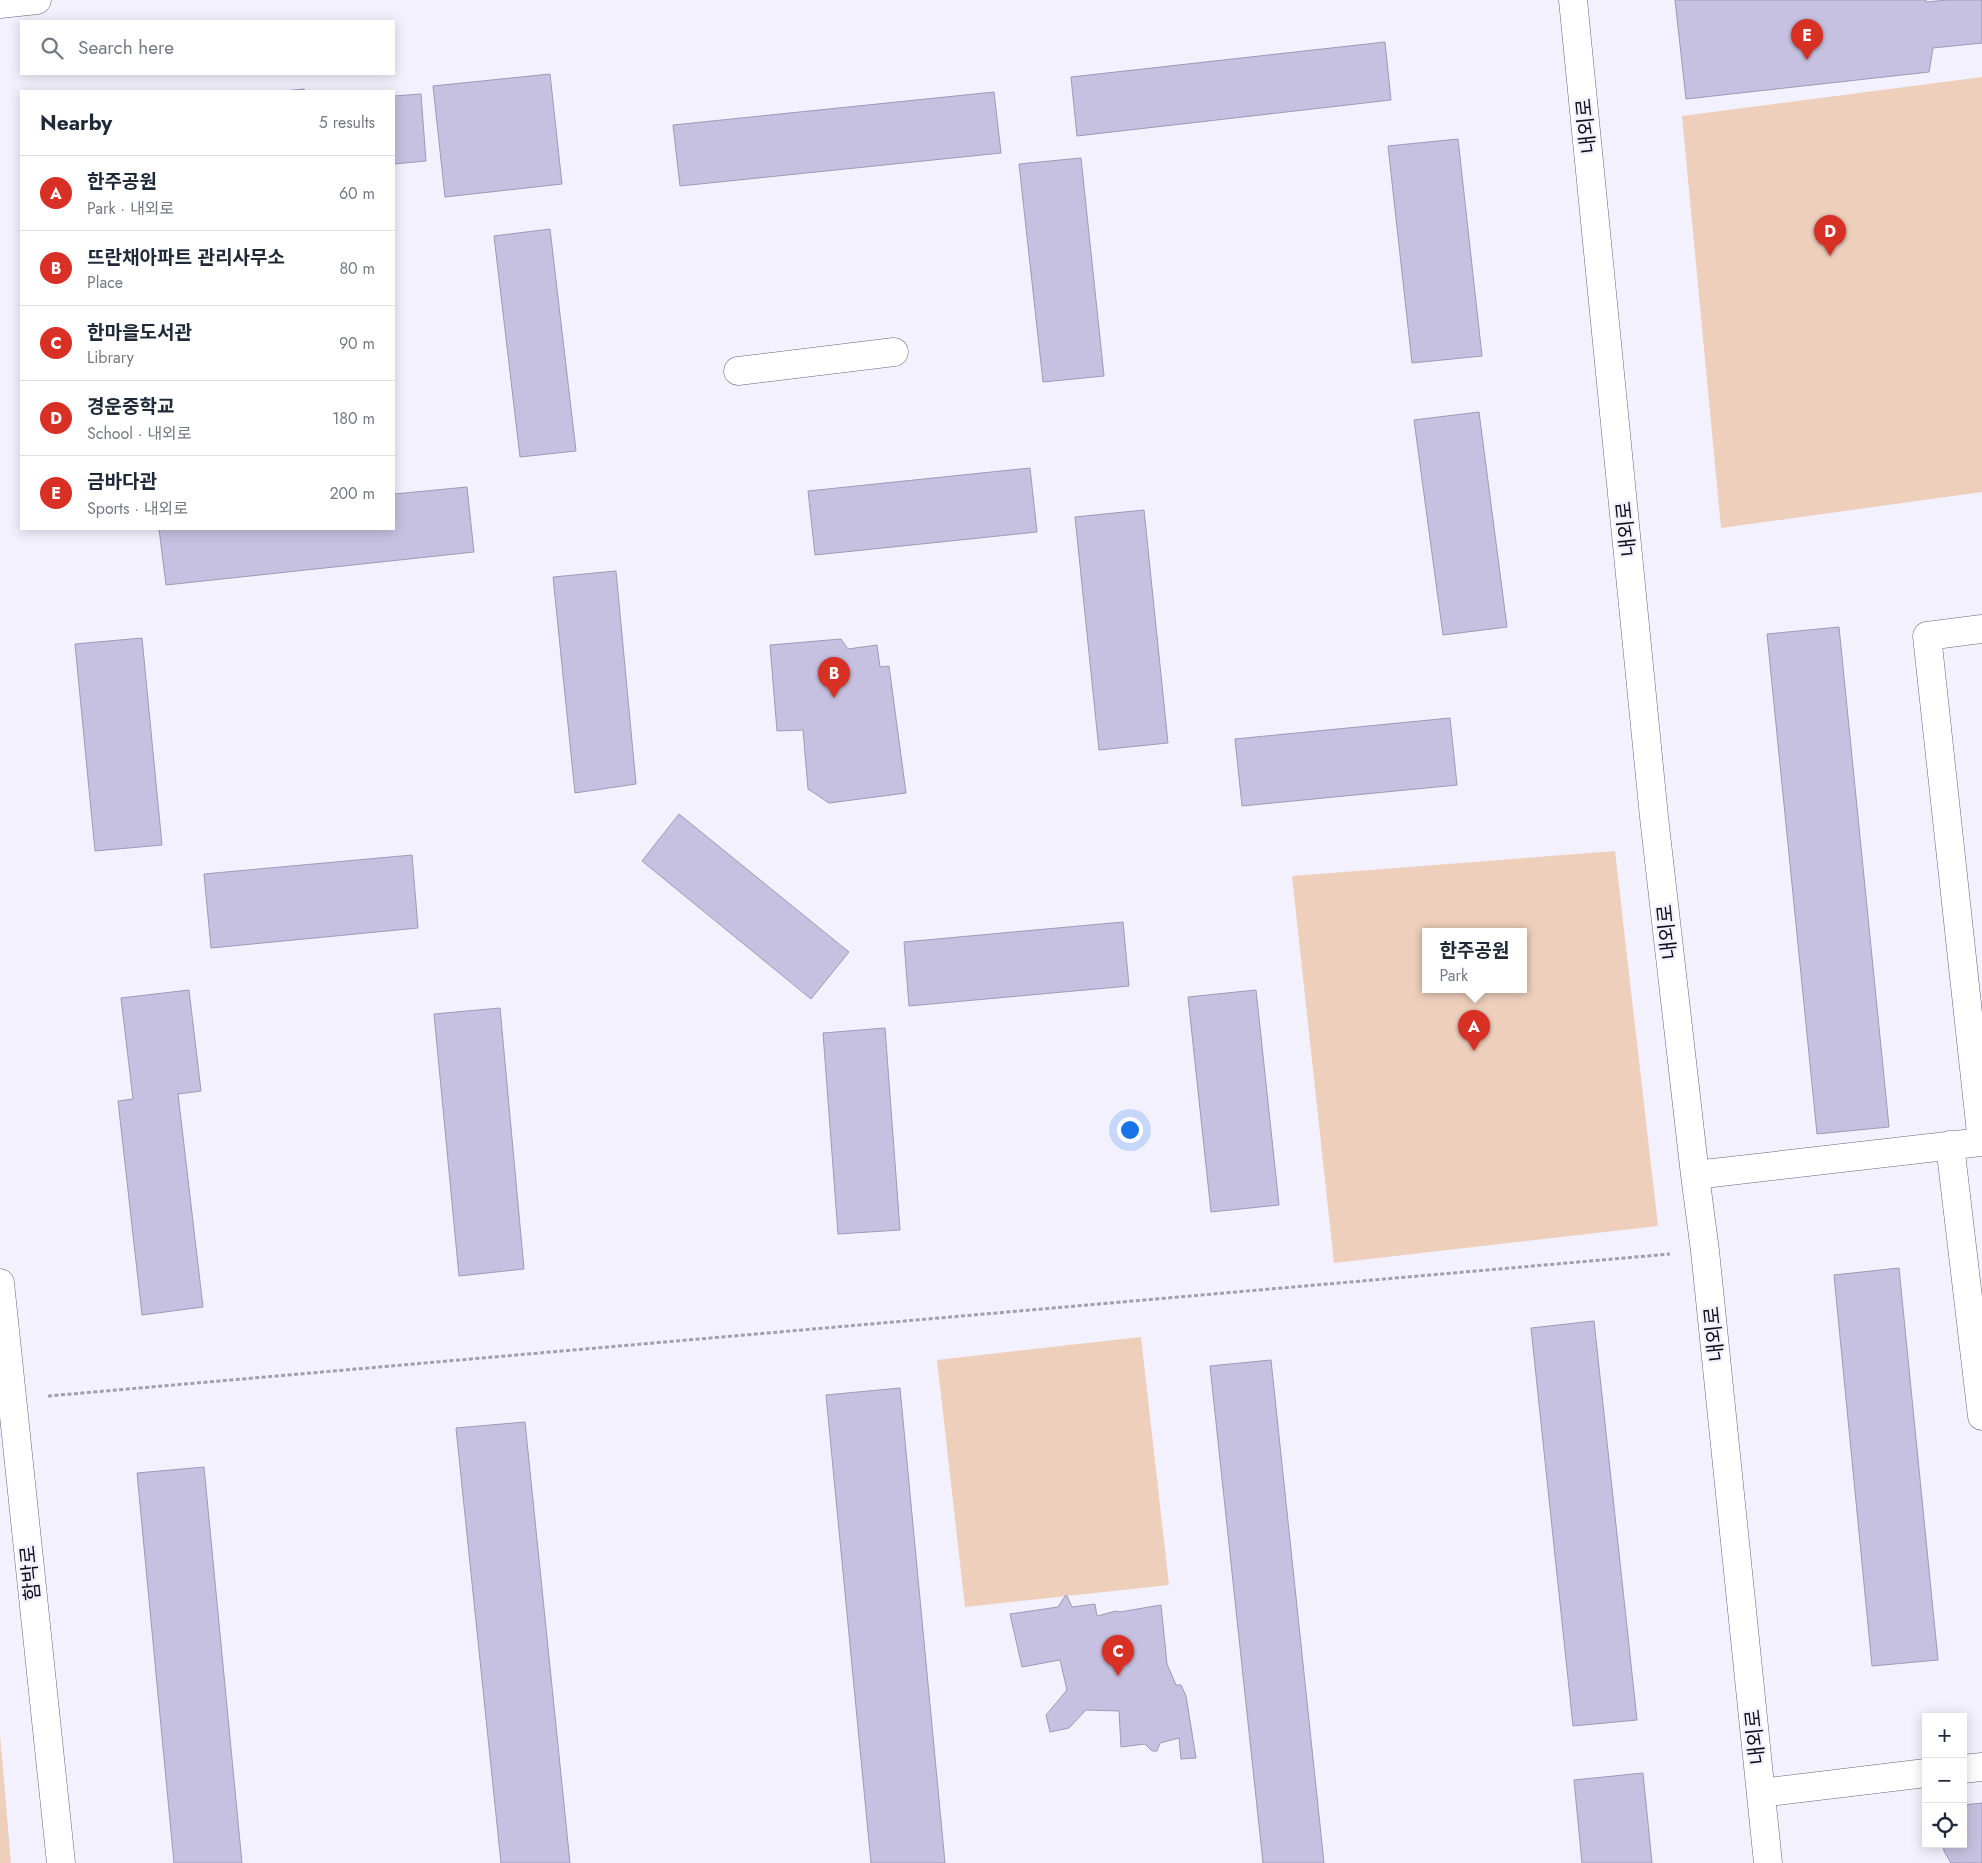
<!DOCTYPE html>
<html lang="en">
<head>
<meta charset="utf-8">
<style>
	body { margin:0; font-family:Jost,"Noto Sans KR",sans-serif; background:#f6f6f7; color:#1f2937 }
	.controls { position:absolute; right:15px; bottom:15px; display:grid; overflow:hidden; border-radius:0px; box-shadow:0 2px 12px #0003 }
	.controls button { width:45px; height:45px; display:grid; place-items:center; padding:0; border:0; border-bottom:1px solid #e0e1e3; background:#fff; color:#1f2937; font:25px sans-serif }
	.you { position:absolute; left:1129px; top:1129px; width:18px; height:18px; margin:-12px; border:4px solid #fff; border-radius:50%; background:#1a73e8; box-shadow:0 0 0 8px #1a73e833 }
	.badge { display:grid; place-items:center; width:32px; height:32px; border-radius:50%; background:#d93025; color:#fff; font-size:16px; font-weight:700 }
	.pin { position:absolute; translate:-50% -41px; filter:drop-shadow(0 1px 2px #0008) }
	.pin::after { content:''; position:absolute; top:26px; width:18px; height:15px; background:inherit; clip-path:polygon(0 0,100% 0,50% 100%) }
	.popup { position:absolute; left:1422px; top:928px; width:105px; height:65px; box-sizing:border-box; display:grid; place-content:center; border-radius:0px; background:#fff; filter:drop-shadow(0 1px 4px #0005); font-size:16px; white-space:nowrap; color:#747a83 }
	.popup b { font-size:19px; color:#1f2937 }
	.popup::after { content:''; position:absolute; left:50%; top:100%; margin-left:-10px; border:10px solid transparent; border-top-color:#fff }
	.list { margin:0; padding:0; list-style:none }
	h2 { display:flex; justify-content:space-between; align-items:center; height:65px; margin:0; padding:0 20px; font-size:21px }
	h2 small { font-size:16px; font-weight:400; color:#747a83 }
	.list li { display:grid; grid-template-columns:32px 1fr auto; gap:15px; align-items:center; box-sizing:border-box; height:75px; padding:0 20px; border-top:1px solid #e0e1e3 }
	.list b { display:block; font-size:19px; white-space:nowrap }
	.list p { margin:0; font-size:16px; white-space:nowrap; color:#747a83 }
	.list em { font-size:16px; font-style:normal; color:#747a83 }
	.icon { flex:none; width:28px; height:28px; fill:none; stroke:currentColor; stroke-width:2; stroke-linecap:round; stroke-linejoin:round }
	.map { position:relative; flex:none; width:1982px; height:1863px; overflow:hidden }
	.search { position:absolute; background:#fff; box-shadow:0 2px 12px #0003; left:20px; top:20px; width:375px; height:55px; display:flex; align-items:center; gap:12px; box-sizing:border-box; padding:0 18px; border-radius:0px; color:#747a83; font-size:19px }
	.panel { position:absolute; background:#fff; box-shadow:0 2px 12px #0003; left:20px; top:90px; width:375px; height:440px; border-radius:0px }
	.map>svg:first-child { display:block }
	.green { fill:#edcfbb; fill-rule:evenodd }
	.building { fill:#c6c1e0; stroke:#9e99b7 }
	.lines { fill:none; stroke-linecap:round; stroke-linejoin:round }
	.minor-casing { stroke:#68647f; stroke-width:29 }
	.path { stroke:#a19fab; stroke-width:3; stroke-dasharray:4 2.5; stroke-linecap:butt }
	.minor { stroke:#fff; stroke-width:28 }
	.labels { text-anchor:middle; stroke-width:5; stroke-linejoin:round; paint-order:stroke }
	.street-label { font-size:20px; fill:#110f1a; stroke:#f3f1fe }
</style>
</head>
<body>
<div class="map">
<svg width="1982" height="1863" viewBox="0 0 1982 1863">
	<rect width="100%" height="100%" fill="#f3f1fe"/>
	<path class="green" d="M1982,77v415l-261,36 -39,-412z
		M1615,851l43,375 -324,37 -42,-387zM1425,932h98v58h-98z
		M1141,1337l28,248 -204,22 -28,-247z
		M0,1734l11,129h-11z"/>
	<path class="building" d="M1675,0h251v2l21,-2h35v43l-49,5 -4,24 -243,27z
		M1385,42l6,58 -314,36 -6,-59z
		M550,74l12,110 -117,13 -12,-111z
		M304,89l1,2h-22z
		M994,92l7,61 -321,33 -7,-61z
		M421,94l5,67 -32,3v-68z
		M1458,139l24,217 -70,7 -24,-217z
		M1081,158l23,218 -61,6 -24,-218z
		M550,229l26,222 -56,6 -26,-221z
		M1479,412l28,215 -64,8 -29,-215z
		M1030,468l7,64 -222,23 -7,-64z
		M467,487l7,65 -308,33 -7,-56h235v-35z
		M1144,510l24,233 -69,7 -24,-233z
		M616,571l20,213 -61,9 -22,-216z
		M1839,627l50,500 -72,7 -50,-500z
		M142,638l20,207 -67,6 -20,-207z
		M841,639l7,10 29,-4 3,22 9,-1 17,127 -77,10 -21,-14 -5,-59 -26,1 -7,-86z
		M1450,718l7,67 -215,21 -7,-67z
		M679,814l170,138 -38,47 -169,-138z
		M412,855l6,73 -207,20 -7,-74z
		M1123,922l6,64 -220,20 -5,-64z
		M189,990l12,101 -23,3 25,213 -61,8 -24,-214 15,-2 -12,-101z
		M1256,990l23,215 -68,7 -23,-215z
		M500,1008l24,261 -65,7 -25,-262z
		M885,1028l15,202 -62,4 -15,-201z
		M1899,1268l39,392 -66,6 -38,-391z
		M1594,1321l43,399 -64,6 -42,-398z
		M1271,1360l53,503h-61l-53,-497z
		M900,1388l45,475h-74l-45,-468z
		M525,1422l45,441h-69l-45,-435z
		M204,1467l38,396h-68l-37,-390z
		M1065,1596h2l5,11 23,-3 2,12 19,-5 4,1 41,-7 6,59 9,21h5l5,11 10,62 -15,1 -2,-21 -19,5 -3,8h-5l-7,-7 -24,3 -2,-36 -33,-1 -17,18 -19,4 -4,-17 21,-25 -7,-30 -38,7 -12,-53 48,-7z
		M1643,1773l9,90h-70l-8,-83z
		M1982,1803v60h-31l-7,-12 -1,-7h20v-39z"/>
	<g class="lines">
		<g class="minor-casing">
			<path id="minor" d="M1573,0l81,817 41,358 10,76 63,612
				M0,4l37,-4
				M738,371l156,-19
				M1982,1142l-55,-506 55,-7
				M1950,1145l32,271
				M1695,1175l287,-33
				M0,1283l61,580
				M1963,1769l19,-2
				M1761,1793l165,-20"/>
		</g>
		<path class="path" d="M48,1396l1622,-142"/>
		<use href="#minor" class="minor"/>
	</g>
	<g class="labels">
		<g class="street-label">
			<text transform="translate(1586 126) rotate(-96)" y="7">내외로</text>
			<text transform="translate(1626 529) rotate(-96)" y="7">내외로</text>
			<text transform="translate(1667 932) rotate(-96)" y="7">내외로</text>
			<text transform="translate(1714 1334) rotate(-96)" y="7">내외로</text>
			<text transform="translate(30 1573) rotate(-96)" y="7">함박로</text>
			<text transform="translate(1755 1737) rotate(-96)" y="7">내외로</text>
		</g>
	</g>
</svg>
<div class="controls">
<button>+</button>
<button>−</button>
<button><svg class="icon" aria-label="locate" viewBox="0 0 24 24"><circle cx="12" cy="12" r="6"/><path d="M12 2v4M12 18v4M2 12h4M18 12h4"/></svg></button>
</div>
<div class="you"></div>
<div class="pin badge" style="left:1474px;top:1051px">A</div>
<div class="popup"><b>한주공원</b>Park</div>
<div class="pin badge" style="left:834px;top:698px">B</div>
<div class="pin badge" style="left:1118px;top:1676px">C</div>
<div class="pin badge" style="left:1830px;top:256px">D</div>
<div class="pin badge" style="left:1807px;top:60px">E</div>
<div class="search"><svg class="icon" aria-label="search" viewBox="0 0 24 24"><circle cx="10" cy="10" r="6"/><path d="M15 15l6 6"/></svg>Search here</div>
<section class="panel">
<h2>Nearby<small>5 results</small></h2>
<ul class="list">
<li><span class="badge">A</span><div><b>한주공원</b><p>Park · 내외로</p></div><em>60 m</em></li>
<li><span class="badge">B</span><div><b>뜨란채아파트 관리사무소</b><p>Place</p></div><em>80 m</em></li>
<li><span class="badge">C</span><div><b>한마을도서관</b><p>Library</p></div><em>90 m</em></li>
<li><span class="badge">D</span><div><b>경운중학교</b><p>School · 내외로</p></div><em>180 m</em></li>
<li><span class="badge">E</span><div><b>금바다관</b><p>Sports · 내외로</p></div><em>200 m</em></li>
</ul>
</section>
</div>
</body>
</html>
